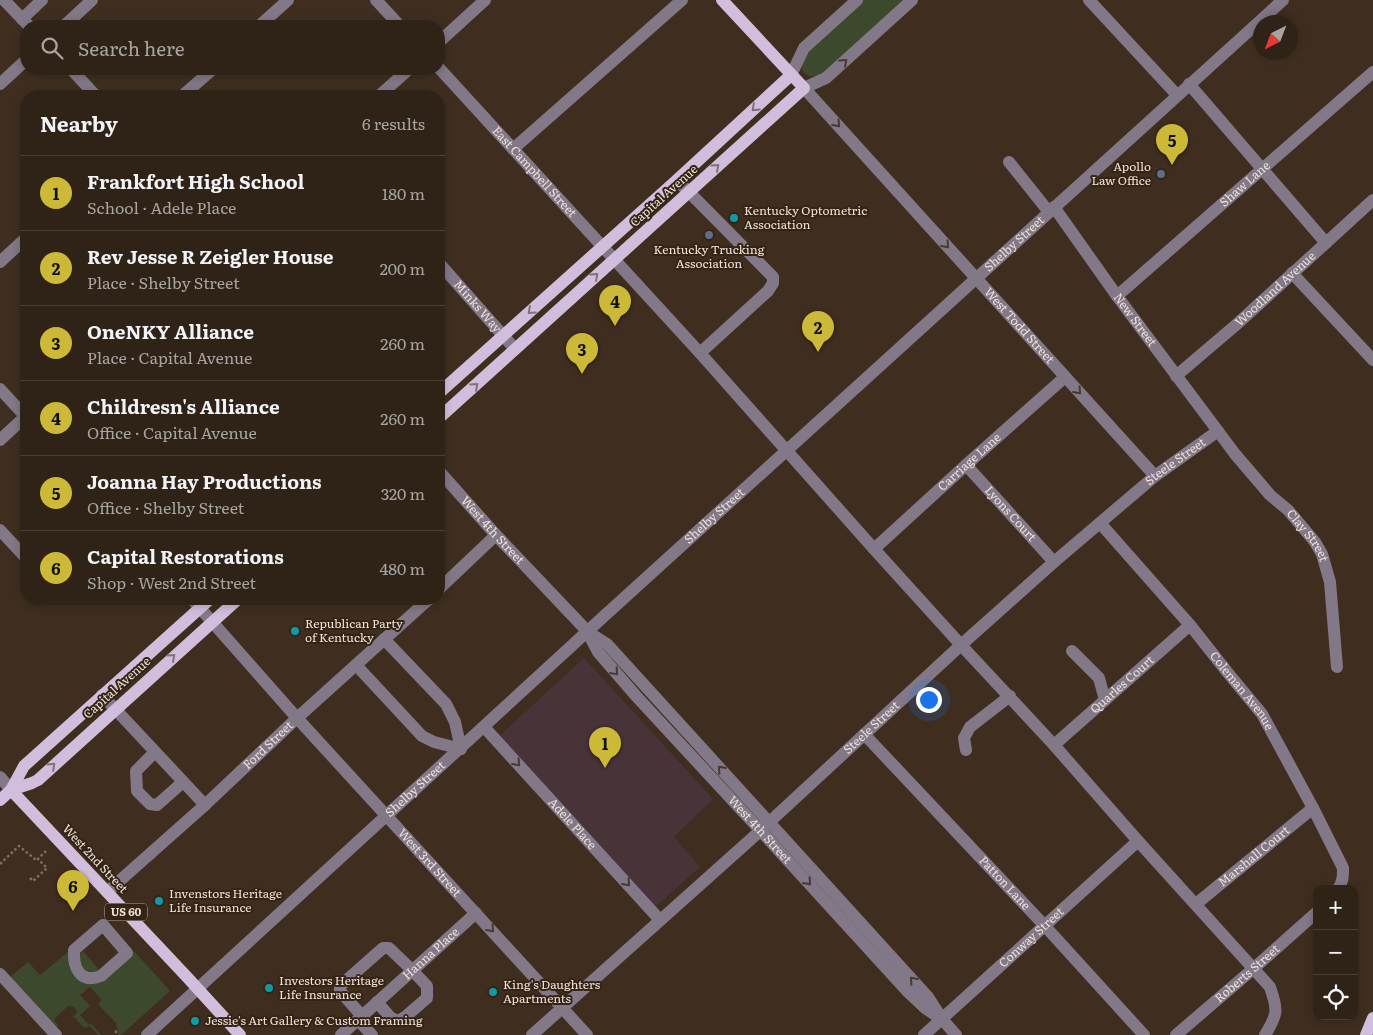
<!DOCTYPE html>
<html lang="en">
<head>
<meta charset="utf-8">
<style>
	body { margin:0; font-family:Literata,serif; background:#3b2f24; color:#f1f3f6 }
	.controls { position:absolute; right:15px; bottom:15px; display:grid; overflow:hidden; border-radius:10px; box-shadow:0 2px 8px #0003 }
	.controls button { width:45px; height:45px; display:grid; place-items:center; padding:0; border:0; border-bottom:1px solid #4a3f36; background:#2f2217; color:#f1f3f6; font:25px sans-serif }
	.compass { position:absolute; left:1253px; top:15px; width:45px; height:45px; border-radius:50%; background:#2f2217; box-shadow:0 2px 8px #0003; rotate:222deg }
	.you { position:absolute; left:928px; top:699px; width:18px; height:18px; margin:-12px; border:4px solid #fff; border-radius:50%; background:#1a73e8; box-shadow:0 0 0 8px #1a73e833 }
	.badge { display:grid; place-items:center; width:32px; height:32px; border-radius:50%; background:#cdb938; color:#111; font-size:16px; font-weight:700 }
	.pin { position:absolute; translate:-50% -41px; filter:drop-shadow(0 1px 2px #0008) }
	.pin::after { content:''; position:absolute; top:26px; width:18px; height:15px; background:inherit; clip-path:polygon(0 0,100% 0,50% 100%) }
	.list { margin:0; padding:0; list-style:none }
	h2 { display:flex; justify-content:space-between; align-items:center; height:65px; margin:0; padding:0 20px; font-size:21px }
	h2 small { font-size:16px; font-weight:400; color:#a7a4a1 }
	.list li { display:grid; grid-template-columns:32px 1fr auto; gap:15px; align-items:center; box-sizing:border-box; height:75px; padding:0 20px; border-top:1px solid #4a3f36 }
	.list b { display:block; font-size:19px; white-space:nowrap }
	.list p { margin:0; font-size:16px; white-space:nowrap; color:#a7a4a1 }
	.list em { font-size:16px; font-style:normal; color:#a7a4a1 }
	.icon { flex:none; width:28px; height:28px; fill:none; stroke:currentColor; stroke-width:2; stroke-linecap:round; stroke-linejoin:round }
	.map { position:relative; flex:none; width:1373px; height:1035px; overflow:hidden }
	.search { position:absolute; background:#2f2217; box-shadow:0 2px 8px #0003; left:20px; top:20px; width:425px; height:55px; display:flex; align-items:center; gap:12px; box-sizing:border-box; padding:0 18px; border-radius:20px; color:#a7a4a1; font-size:19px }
	.panel { position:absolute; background:#2f2217; box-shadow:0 2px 8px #0003; left:20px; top:90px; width:425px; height:515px; border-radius:20px }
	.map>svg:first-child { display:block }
	.education { fill:#473338 }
	.green { fill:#3c492c }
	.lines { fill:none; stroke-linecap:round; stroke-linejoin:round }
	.path { stroke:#7e6f62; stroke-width:2.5; stroke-dasharray:2.5 2.5; stroke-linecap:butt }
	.minor { stroke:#827887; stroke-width:12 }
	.major { stroke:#d1bedc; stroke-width:12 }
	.oneway { stroke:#483932 }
	.oneway2 { stroke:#837178 }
	.service-dot { fill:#5c6f8a; stroke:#352415; stroke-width:2 }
	.culture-dot { fill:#0f9aa8; stroke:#352415; stroke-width:2 }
	.labels { text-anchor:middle; stroke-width:4; stroke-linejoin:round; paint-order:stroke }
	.shield { fill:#352415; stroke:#b6a99e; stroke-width:1 }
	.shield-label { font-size:11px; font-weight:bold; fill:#eee2d9 }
	.poi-label { font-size:12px; fill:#eee2d9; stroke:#352415; text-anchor:start }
	.street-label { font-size:12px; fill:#eee2d9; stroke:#352415 }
</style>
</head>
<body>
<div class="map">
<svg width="1373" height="1035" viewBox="0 0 1373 1035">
	<rect width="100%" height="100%" fill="#3f2e1f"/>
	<path class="education" d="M584,658l129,141 -39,38 26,30 -46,41 -156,-171z"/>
	<path class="green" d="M862,0h43l-82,75c-16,4 -23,0 -22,-17z
		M83,951l17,20 -3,3 -12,-1 -6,-17z
		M134,951l36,40 -49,44 -5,-5 2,-2 -2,-2 1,-2 -19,-20 4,-4 -12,-13 -10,8 10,11 -10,9 9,10 2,-2 10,12h-3l-8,-9 -6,2 -9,-10 -3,-1 5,-4c-1,-6 -4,-7 -9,-7l-13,12v3l3,4 -2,3 -46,-51 18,-15 12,13 28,-23 4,6 1,8 30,12z"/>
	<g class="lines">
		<path class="path" d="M0,864l19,-18 17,14
			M30,878l3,3 14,-13 -9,-9 8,-8
			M115,1031l4,4"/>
		<g class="minor">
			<path d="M4,0l25,26"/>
			<path d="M376,0l24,26"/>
			<path id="s1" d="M912,0l-86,78 -22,10 351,388"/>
			<path d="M1089,0l88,95"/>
			<path d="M22,19l20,-19"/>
			<path d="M64,26l28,-26"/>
			<path d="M259,26l29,-26"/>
			<path d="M439,42l46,-42"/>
			<path id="s2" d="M439,68l261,285 174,196 87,96 93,100 84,96 132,146c8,23 8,27 -5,48"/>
			<path d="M71,69l25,27"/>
			<path d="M791,75l13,-27 53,-48"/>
			<path d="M0,84l26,-24"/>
			<path d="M1189,84l137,159"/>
			<path d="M182,96l31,-27"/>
			<path d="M379,96l30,-27"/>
			<path d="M513,149l169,-149"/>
			<path d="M1009,162l40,50"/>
			<path d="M677,180l96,97v6l-5,8 -68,62"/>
			<path id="s3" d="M1054,207l63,89 118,158 35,41 18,15 27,32 7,12 8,28 7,85"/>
			<path d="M0,262l26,-24"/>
			<path id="s4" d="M439,263l76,86"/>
			<path d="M1292,273l81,87"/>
			<path id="s5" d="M1117,296l256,-224"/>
			<path id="s6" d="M1176,376l61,-52 136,-124"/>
			<path d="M0,389l26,28"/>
			<path d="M0,440l26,-24"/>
			<path id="s7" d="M966,465l88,97"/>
			<path id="s8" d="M439,471l57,64 92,97 19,12 321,353 14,22 14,16"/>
			<path id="s9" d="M1100,523l90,102 38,48 34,41 51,94 30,60c0,8 0,14 -5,21"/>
			<path d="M0,530l26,28"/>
			<path id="s10" d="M874,549l92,-84 99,-88"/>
			<path d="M439,589l57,-54"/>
			<path id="s11" d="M192,599l105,119 290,317"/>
			<path id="s12" d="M588,633l10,19 39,45 123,133 148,162 17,16 15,10"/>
			<path d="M1072,651l27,27 6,22"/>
			<path d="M356,665l66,71 12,6 27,7 -6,-27 -9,-18 -62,-65"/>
			<path d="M102,695l103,110"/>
			<path id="s13" d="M484,727l176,193"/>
			<path id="s14" d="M864,734l180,191 100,110"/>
			<path id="s15" d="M1054,745l136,-120"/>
			<path d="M966,750l-2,-12 6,-11 40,-31"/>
			<path d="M155,752l-19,19 1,20 13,13 7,1 26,-23"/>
			<path d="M0,777l11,13"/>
			<path id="s16" d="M107,892l98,-87 92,-87 132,-119"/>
			<path id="s17" d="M1196,904l117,-96"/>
			<path d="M103,925l24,28 -26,23c-21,8 -28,-8 -27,-26z"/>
			<path d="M0,974l56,61"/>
			<path d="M362,1016l-22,-25v-5l43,-38h6l23,22 15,16v12l-22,19 -7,4 -8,-4 -13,-15"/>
			<path d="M358,1020l14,15"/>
			<path id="s18" d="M147,1035l455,-417 681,-618"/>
			<path id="s19" d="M341,1035l135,-122"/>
			<path id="s20" d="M532,1035l218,-195 211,-195 93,-83 101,-86 63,-45"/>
			<path id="s21" d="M924,1035l214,-194"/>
			<path id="s22" d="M1176,1035l77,-66 64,-57"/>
		</g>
		<path class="major" d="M439,393l238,-213 114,-105
			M439,418l365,-330 -82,-88
			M11,790l176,187 53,58
			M11,790l21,-7 6,-3 200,-181
			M0,800l11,-10 13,-24 186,-167
			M1366,1035l7,-17"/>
	</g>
	<defs><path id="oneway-chevron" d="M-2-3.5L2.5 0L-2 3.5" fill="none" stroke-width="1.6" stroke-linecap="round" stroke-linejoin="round" transform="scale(1.25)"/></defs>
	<g class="oneway">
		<use href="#oneway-chevron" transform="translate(844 62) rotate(-42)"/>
		<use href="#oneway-chevron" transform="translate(837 124) rotate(48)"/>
		<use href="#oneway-chevron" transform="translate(946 245) rotate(48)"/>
		<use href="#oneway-chevron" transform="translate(1078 391) rotate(48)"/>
		<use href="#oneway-chevron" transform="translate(615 672) rotate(49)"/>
		<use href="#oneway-chevron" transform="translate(517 763) rotate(48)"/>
		<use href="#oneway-chevron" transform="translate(721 769) rotate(-132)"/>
		<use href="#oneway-chevron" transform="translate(808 882) rotate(48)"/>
		<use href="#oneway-chevron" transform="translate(627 883) rotate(48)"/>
		<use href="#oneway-chevron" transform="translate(491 929) rotate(48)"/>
		<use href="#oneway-chevron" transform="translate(913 980) rotate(-132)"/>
	</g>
	<g class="oneway2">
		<use href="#oneway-chevron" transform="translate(755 108) rotate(137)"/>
		<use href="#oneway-chevron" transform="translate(716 167) rotate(-42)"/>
		<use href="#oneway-chevron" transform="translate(595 276) rotate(-42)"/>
		<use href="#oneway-chevron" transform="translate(531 311) rotate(138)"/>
		<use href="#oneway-chevron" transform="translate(475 386) rotate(-42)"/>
		<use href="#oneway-chevron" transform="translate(172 657) rotate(-42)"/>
		<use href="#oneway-chevron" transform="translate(52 766) rotate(-43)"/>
	</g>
	<g class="service-dot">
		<circle cx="1161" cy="174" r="5"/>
		<circle cx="709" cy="235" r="5"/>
	</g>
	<g class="culture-dot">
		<circle cx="734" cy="218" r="5"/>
		<circle cx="295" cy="631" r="5"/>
		<circle cx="159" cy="901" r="5"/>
		<circle cx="269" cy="988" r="5"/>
		<circle cx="493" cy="992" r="5"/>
		<circle cx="195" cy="1021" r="5"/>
	</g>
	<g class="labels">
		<rect class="shield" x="105" y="903.5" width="42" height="17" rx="4"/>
		<g class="shield-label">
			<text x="126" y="916">US 60</text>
		</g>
		<g class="poi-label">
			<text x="1151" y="171" text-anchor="end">Apollo<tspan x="1151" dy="14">Law Office</tspan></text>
			<text x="744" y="215">Kentucky Optometric<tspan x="744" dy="14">Association</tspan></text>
			<text x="709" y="254" text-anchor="middle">Kentucky Trucking<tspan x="709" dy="14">Association</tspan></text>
			<text x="305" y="628">Republican Party<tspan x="305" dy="14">of Kentucky</tspan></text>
			<text x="169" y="898">Invenstors Heritage<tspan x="169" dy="14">Life Insurance</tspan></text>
			<text x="279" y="985">Investors Heritage<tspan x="279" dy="14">Life Insurance</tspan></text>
			<text x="503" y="989">King's Daughters<tspan x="503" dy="14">Apartments</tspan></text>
			<text x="205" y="1025">Jessie's Art Gallery &amp; Custom Framing</text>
		</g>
		<g class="street-label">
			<text dy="4" stroke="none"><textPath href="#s2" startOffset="141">East Campbell Street</textPath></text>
			<text dy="4" stroke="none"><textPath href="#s5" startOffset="170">Shaw Lane</textPath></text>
			<text transform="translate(664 196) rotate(-42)" y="4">Capital Avenue</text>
			<text dy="4" stroke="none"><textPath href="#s18" startOffset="1174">Shelby Street</textPath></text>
			<text dy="4" stroke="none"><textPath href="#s6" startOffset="132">Woodland Avenue</textPath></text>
			<text dy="4" stroke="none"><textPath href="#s4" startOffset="58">Minks Way</textPath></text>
			<text dy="4" stroke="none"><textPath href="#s3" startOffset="139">New Street</textPath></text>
			<text dy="4" stroke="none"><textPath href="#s1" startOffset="461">West Todd Street</textPath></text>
			<text dy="4" stroke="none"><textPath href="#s20" startOffset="862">Steele Street</textPath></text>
			<text dy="4" stroke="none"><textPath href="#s10" startOffset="129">Carriage Lane</textPath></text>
			<text dy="4" stroke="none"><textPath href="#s7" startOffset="66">Lyons Court</textPath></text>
			<text dy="4" stroke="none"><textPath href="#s18" startOffset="769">Shelby Street</textPath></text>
			<text dy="4" stroke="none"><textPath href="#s8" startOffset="80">West 4th Street</textPath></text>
			<text dy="4" stroke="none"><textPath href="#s3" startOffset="416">Clay Street</textPath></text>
			<text dy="4" stroke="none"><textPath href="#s15" startOffset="91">Quarles Court</textPath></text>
			<text transform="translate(117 688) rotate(-42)" y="4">Capital Avenue</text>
			<text dy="4" stroke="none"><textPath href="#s9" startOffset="220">Coleman Avenue</textPath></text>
			<text dy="4" stroke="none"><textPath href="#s20" startOffset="458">Steele Street</textPath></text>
			<text dy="4" stroke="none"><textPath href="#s16" startOffset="218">Ford Street</textPath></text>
			<text dy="4" stroke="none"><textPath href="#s18" startOffset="364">Shelby Street</textPath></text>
			<text dy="4" stroke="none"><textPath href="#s13" startOffset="131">Adele Place</textPath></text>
			<text dy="4" stroke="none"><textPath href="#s12" startOffset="262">West 4th Street</textPath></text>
			<text dy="4" stroke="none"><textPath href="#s17" startOffset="75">Marshall Court</textPath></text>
			<text transform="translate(95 859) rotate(47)" y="4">West 2nd Street</text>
			<text dy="4" stroke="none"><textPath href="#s11" startOffset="355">West 3rd Street</textPath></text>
			<text dy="4" stroke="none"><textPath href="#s14" startOffset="205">Patton Lane</textPath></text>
			<text dy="4" stroke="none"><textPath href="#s21" startOffset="145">Conway Street</textPath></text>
			<text dy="4" stroke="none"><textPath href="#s19" startOffset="121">Hanna Place</textPath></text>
			<text dy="4" stroke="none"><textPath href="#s22" startOffset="94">Roberts Street</textPath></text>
		</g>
	</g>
</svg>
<div class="controls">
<button>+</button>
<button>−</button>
<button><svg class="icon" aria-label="locate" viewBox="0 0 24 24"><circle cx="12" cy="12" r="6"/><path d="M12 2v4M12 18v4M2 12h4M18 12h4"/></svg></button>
</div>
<svg class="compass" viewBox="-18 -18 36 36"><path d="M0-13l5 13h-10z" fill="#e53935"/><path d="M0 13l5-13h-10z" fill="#a7a4a1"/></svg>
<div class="you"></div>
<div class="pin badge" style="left:605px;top:768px">1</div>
<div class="pin badge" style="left:818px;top:352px">2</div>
<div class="pin badge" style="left:582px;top:374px">3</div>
<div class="pin badge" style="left:615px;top:326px">4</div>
<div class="pin badge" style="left:1172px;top:165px">5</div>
<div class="pin badge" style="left:73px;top:911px">6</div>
<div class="search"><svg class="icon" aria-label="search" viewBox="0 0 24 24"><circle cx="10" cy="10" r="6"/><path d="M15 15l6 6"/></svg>Search here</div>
<section class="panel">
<h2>Nearby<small>6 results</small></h2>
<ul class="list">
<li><span class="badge">1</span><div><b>Frankfort High School</b><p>School · Adele Place</p></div><em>180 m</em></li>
<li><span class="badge">2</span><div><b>Rev Jesse R Zeigler House</b><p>Place · Shelby Street</p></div><em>200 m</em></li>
<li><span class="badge">3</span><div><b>OneNKY Alliance</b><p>Place · Capital Avenue</p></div><em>260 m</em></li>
<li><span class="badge">4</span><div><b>Childresn's Alliance</b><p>Office · Capital Avenue</p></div><em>260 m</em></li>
<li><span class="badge">5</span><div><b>Joanna Hay Productions</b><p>Office · Shelby Street</p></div><em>320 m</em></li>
<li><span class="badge">6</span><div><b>Capital Restorations</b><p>Shop · West 2nd Street</p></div><em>480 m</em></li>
</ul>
</section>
</div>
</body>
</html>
